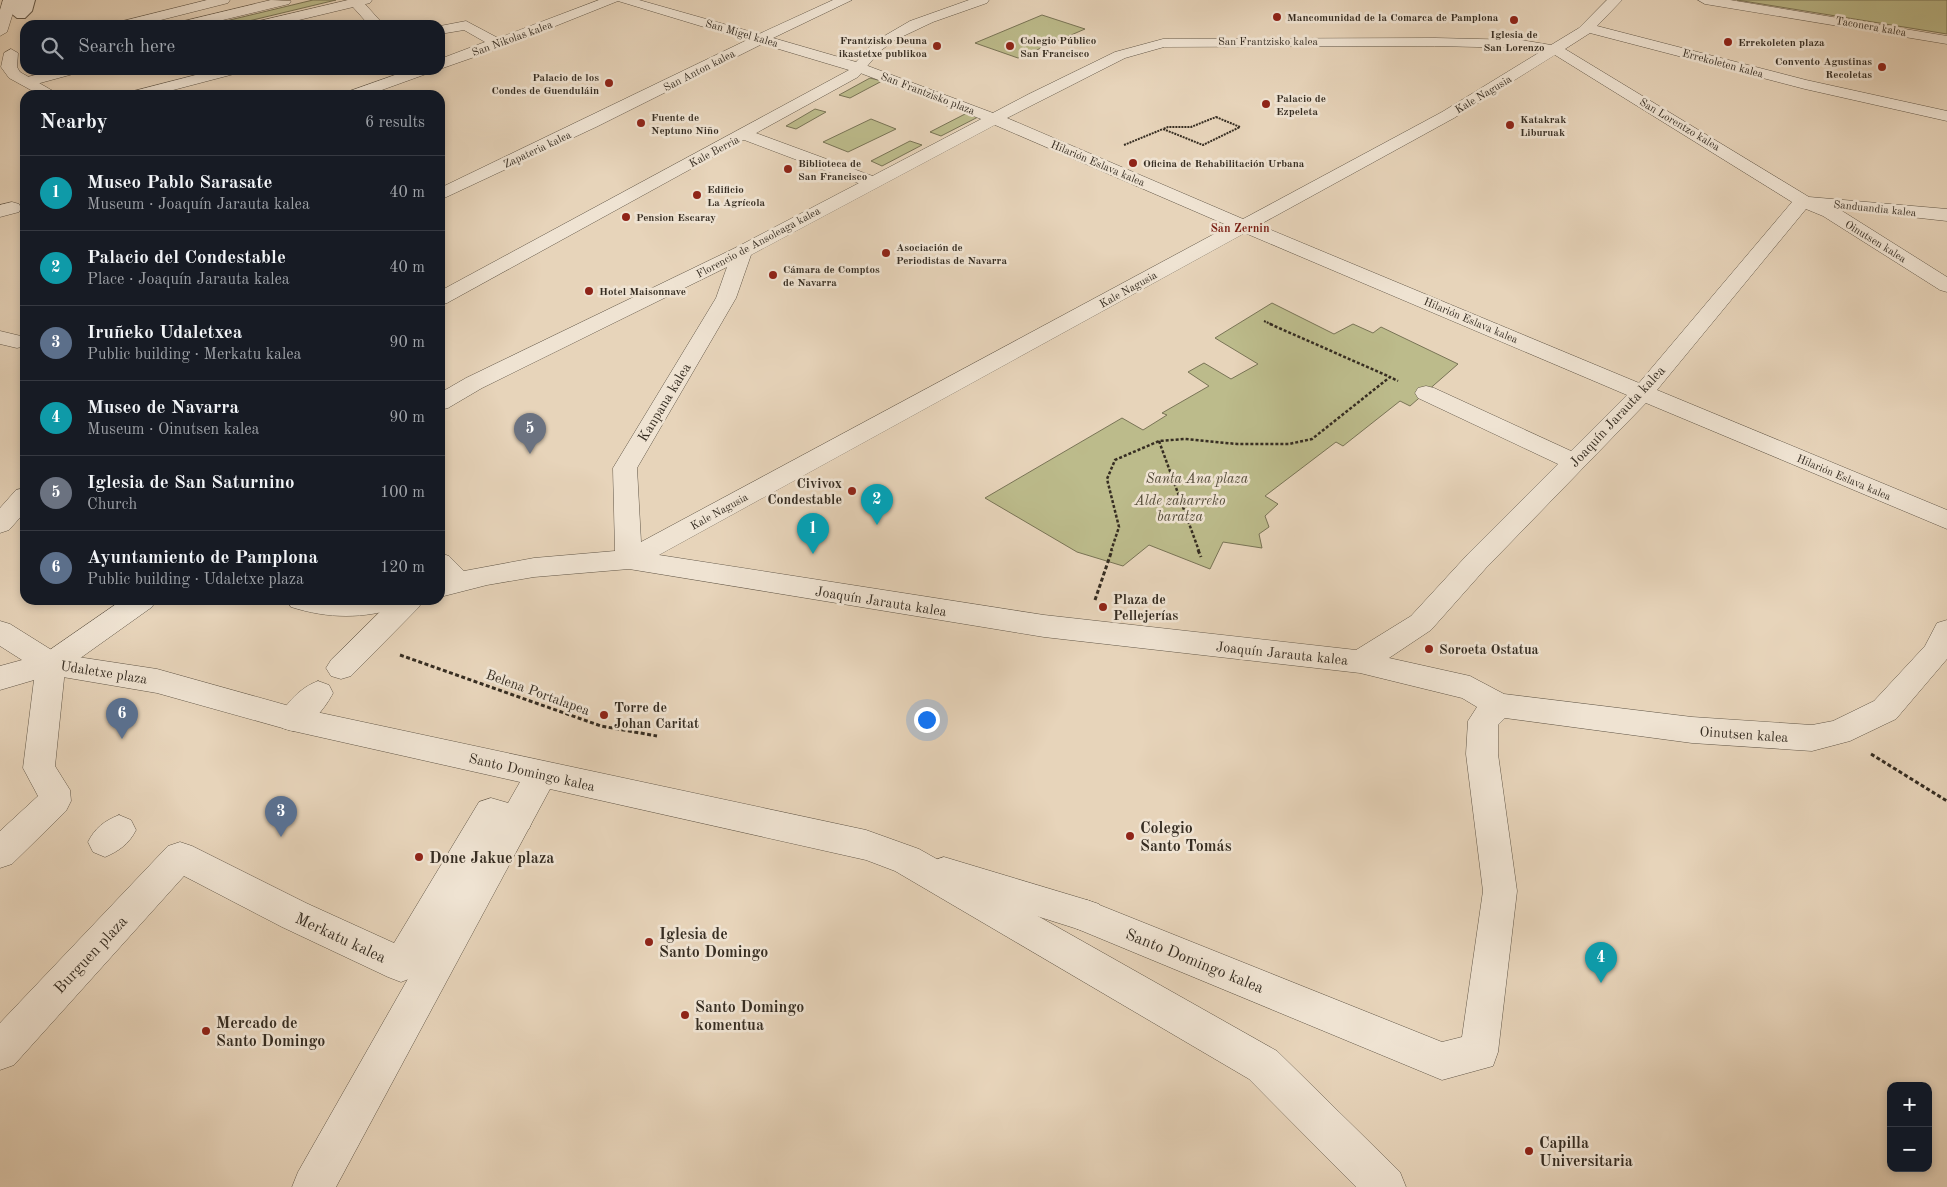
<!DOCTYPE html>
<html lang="en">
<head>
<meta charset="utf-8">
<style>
	body { margin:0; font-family:"Old Standard TT",serif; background:#242831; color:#f1f3f6 }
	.controls { position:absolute; right:15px; bottom:15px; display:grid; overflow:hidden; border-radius:10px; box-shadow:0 2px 8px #0003 }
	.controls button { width:45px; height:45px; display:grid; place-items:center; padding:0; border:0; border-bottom:1px solid #363941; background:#171b24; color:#f1f3f6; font:25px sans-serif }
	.you { position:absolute; left:926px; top:719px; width:18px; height:18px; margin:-12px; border:4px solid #fff; border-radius:50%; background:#1a73e8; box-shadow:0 0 0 8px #1a73e833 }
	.badge { display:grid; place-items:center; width:32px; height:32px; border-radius:50%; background:#0b8043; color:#fff; font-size:16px; font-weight:700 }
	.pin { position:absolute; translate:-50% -41px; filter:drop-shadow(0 1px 2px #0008) }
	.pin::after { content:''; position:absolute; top:26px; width:18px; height:15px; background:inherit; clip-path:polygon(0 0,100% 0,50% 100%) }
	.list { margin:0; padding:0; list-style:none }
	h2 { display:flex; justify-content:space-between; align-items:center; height:65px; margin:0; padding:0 20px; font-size:21px }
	h2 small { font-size:16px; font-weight:400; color:#9ea1a6 }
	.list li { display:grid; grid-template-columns:32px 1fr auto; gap:15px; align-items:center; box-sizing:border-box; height:75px; padding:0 20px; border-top:1px solid #363941 }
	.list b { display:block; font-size:19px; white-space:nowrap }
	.list p { margin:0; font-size:16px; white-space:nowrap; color:#9ea1a6 }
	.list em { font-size:16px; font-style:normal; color:#9ea1a6 }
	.icon { flex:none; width:28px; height:28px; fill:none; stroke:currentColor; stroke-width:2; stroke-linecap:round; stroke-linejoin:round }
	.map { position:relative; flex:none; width:1947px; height:1187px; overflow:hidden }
	.search { position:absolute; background:#171b24; box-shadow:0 2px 8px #0003; left:20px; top:20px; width:425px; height:55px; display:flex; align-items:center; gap:12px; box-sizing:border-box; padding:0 18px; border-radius:15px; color:#9ea1a6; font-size:19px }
	.panel { position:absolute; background:#171b24; box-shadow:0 2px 8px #0003; left:20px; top:90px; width:425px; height:515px; border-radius:15px }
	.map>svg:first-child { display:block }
	.green { fill:#bcbb8b; stroke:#797456 }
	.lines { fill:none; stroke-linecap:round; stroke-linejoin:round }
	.service-casing { stroke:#625748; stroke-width:2 }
	.pedestrian-casing { stroke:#625748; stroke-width:1 }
	.minor-casing { stroke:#625748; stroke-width:1 }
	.tertiary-casing { stroke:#625748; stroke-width:1 }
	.path-far2 { stroke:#362d22; stroke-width:2; stroke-dasharray:2 1; stroke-linecap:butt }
	.path-far1 { stroke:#362d22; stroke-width:2.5; stroke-dasharray:3 2; stroke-linecap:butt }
	.path { stroke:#362d22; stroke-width:3; stroke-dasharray:4 2.5; stroke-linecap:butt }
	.service { fill:#efe3d2; fill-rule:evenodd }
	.pedestrian { fill:#efe3d2; fill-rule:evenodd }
	.minor { fill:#efe3d2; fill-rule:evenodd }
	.tertiary { fill:#efe3d2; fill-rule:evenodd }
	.poi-dot { fill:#8f2418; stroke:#efe3d2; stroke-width:2 }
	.labels { text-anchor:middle; stroke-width:5; stroke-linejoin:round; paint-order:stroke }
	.far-poi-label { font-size:11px; font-weight:bold; fill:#362d22; stroke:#efe3d2; text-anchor:start }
	.far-street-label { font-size:11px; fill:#362d22; stroke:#efe3d2 }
	.far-neighbourhood-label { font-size:12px; font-weight:bold; fill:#7a1f14; stroke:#efe3d2 }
	.street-label { font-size:14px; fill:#362d22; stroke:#efe3d2 }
	.park-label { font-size:14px; font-style:italic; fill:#514937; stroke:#efe3d2 }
	.poi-label { font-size:14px; font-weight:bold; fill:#362d22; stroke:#efe3d2; text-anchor:start }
	.near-poi-label { font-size:16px; font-weight:bold; fill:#362d22; stroke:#efe3d2; text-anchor:start }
	.near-street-label { font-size:16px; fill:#362d22; stroke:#efe3d2 }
</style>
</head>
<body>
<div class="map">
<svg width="1947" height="1187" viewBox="0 0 1947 1187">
	<rect width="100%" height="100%" fill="#e7d4ba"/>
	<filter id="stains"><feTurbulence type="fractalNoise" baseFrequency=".004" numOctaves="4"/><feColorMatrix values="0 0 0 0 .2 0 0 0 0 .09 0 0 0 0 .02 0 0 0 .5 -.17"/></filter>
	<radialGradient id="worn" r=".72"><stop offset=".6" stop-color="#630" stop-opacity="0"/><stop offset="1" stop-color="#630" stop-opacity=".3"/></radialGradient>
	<path class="green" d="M313,0h23l-104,25h-23z
		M1737,0h210v34z
		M1042,15l43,14 -67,29 -43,-15z
		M870,78l12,3 -32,17 -11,-3z
		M815,109l11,3 -30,17 -10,-3z
		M967,113l11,4 -37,19 -11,-4z
		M871,119l25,10 -48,23 -25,-10z
		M910,141l12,4 -40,21 -11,-5z
		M1272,303l62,31 19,-10 20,9 8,-6 77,37 -48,42 -10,-5 -57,45 -7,-4 -71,54 13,8 -13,12 4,11 -10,7 3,14 -39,-6 -13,27 -61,-24 -26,21 -46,-14 -92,-54 137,-80 21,12 24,-15 -5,-2 47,-27 -21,-14 16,-9 27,16 27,-15 -43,-26z"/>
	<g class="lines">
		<g class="service-casing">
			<path id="service" d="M16,0h19l-3,11 -7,7h-8l-5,-4z"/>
		</g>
		<g class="pedestrian-casing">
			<path id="pedestrian" d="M271,0l20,1 -2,3 -87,21h-24l2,-3z
				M348,0h24l-2,3 -92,22h-25l2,-3z
				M860,63l141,53 2,3 -2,3h-12l-134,-51 -3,-3 3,-3z
				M54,70h26l-3,3 -48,13 -8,-5 3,-3z
				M745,129l133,49 3,4 -3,4h-12l-127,-48 -2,-4 2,-4z
				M12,202l7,2 2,4 -2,4 -19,5v-12z
				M0,331l25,6v9l-8,2 -17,-4z
				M122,600h34l-4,7 -87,62 -10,97 15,24 1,11 -5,10 -54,53 -12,4v-37l38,-35 -15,-28 13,-104 5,-8z
				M392,600h31l-4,7 -68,69 -10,3 -10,-3 -5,-8 5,-8z
				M318,681l11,4 4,8c-6,12 -24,37 -39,38 -4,0 -8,-2 -12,-3l-4,-9c8,-16 23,-32 40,-38z
				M491,798l38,11 4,10 -4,10 -12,4 -18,-5 -85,149 -13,5 -13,-5 -106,-50 -98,-51 -170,189 -14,5v-47l168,-177 12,-4 12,4 114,57 88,40 85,-141z
				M119,815l12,5 5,10c-7,14 -17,21 -31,27l-12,-5 -5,-10c7,-14 16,-21 31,-27z
				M944,857l143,43 12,4 6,12 -6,12 -12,4 -155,-49 -5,-11 5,-11z"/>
		</g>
		<g class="minor-casing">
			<path id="minor" d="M3,0h14l-10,32 -7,4v-26z
				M207,0h23l-2,3 -87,22h-24l2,-3z
				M599,0h40l120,34 74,-34h19l-79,38 83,24 18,-20 36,-21 59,-21h20l-2,3 -54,19 -38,18 -15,11 -22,26 -411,226 -7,2v-14l409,-221 -87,-26 -166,83 -156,73v-12l307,-148 -129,-39 -115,46 -63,22v-10l45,-17 -21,-12 -24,4v-8l26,-5 32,17z
				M1607,0h15l-25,26 209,54 141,31v10l-142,-32 -215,-56 -25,16 244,148 138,12v12l-108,-12 108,68v15l-7,-2 -117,-74 -17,-7 -149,181 290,120v19l-301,-126 -160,165 -55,62 -42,28 81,18 34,18 188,23 120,8 21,-4 41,-20 51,-55 12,-23 10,-3v39l-51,60 -46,22 -38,10 -120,-8 -187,-25 -7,7v29l19,137 -19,161 -5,14 -51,14 -367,-152 -6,-12 6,-12 12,-4 355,142 20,-5 21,-146 -17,-137 2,-33 9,-14 -15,-9 -102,-25 -316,-36 -415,-68 -95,8 -47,8 -47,12v-44l9,3 15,15 70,-13 81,-7 -2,-83 103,-170 11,-31 -245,121 -34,20 -8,2v-17l26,-15 269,-130 294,-154 86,-42 48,-13 272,-1 86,2 30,5 28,-17zM1435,46l86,2 19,4 -98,60 -199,107 -236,-101 118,-60 39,-11zM1555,55l237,147 -153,181 -380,-158 195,-107zM995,125l234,101 -588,316 -4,-74 99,-170 15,-43zM1245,233l382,162 -56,56 -137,-63 -8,-2 -8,2 -3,5 3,5 140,66 -90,90 -57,62 -55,34 -312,-35 -385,-60z
				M359,2l5,1 20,22h-15l-17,-19z
				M11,49l7,4 -1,14 3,5 40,23h-20l-31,-17 -8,-11 3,-14z
				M215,70h26l-3,3 -84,22h-26l2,-3z
				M409,70h23l-3,3 -61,22h-23l2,-3z
				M25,488v24l-16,18 -9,3v-25l16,-18z
				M287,600h118l-4,7c-38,12 -72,12 -110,0z
				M0,621l10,3 48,30 99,15 136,38 573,123 53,19 358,202 123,121 6,15h-50l-107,-108 -354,-208 -29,-11 -316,-71 -214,398h-44l6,-15 222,-390 -227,-51 -136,-38 -106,-18 -51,15v-24l22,-6 -22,-14z"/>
		</g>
		<g class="tertiary-casing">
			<path id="tertiary" d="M1698,0h32l217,36v8l-242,-40z"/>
		</g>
		<path class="path-far2" d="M1216,117l24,10 -37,18 -40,-16 5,-2h23z
			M1124,145l39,-16
			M1264,321l9,4"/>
		<path class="path-far1" d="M1270,324l120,53
			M1159,441l40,110
			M1111,551l8,-24 -12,-48 8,-19 44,-19 26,-2 52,5h52l23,-5 78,-62 8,4"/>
		<path class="path" d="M1198,550l3,7
			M1095,600l17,-50
			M400,655l201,71 56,10
			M1871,754l76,47"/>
		<use href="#service" class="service"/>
		<use href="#pedestrian" class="pedestrian"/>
		<use href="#minor" class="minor"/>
		<use href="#tertiary" class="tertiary"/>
	</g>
	<g class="poi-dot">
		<circle cx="1277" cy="17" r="5"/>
		<circle cx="1514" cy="20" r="5"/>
		<circle cx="1728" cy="42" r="5"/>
		<circle cx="937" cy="46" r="5"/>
		<circle cx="1010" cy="46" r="5"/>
		<circle cx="1882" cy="67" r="5"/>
		<circle cx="609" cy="83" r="5"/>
		<circle cx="1266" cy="104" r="5"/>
		<circle cx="641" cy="123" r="5"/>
		<circle cx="1510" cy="125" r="5"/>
		<circle cx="1133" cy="163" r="5"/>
		<circle cx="788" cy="169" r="5"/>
		<circle cx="697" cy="195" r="5"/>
		<circle cx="626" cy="217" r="5"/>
		<circle cx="886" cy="253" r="5"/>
		<circle cx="773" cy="275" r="5"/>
		<circle cx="589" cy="291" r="5"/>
		<circle cx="852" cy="491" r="5"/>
		<circle cx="1103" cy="607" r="5"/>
		<circle cx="1429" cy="649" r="5"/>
		<circle cx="604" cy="715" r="5"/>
		<circle cx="1130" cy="836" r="5"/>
		<circle cx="419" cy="857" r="5"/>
		<circle cx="649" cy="942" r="5"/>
		<circle cx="685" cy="1015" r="5"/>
		<circle cx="206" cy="1031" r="5"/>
		<circle cx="1529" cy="1151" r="5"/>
	</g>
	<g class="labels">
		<g class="far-poi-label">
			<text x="1287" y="21">Mancomunidad de la Comarca de Pamplona</text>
			<text x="1514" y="38" text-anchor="middle">Iglesia de<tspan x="1514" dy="13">San Lorenzo</tspan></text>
			<text x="927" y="44" text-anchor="end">Frantzisko Deuna<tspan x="927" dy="13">ikastetxe publikoa</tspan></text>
			<text x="1020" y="44">Colegio Público<tspan x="1020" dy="13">San Francisco</tspan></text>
			<text x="1738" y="46">Errekoleten plaza</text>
			<text x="1872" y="65" text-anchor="end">Convento Agustinas<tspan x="1872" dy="13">Recoletas</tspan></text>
			<text x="599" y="81" text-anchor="end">Palacio de los<tspan x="599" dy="13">Condes de Guenduláin</tspan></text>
			<text x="1276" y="102">Palacio de<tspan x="1276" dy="13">Ezpeleta</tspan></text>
			<text x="651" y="121">Fuente de<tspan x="651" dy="13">Neptuno Niño</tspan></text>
			<text x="1520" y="123">Katakrak<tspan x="1520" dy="13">Liburuak</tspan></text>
			<text x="798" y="167">Biblioteca de<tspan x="798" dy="13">San Francisco</tspan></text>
			<text x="1143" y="167">Oficina de Rehabilitación Urbana</text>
			<text x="707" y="193">Edificio<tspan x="707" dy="13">La Agrícola</tspan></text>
			<text x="636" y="221">Pension Escaray</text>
			<text x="896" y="251">Asociación de<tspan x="896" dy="13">Periodistas de Navarra</tspan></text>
			<text x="783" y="273">Cámara de Comptos<tspan x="783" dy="13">de Navarra</tspan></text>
			<text x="599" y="295">Hotel Maisonnave</text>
		</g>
		<g class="far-street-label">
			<text transform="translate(1871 26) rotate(10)" y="4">Taconera kalea</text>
			<text transform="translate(742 33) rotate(16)" y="4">San Migel kalea</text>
			<text transform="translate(512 38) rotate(-20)" y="4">San Nikolas kalea</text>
			<text x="1268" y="45">San Frantzisko kalea</text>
			<text transform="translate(1723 63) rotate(15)" y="4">Errekoleten kalea</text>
			<text transform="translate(699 70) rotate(-27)" y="4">San Anton kalea</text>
			<text transform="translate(928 93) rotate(21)" y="4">San Frantzisko plaza</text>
			<text transform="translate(1483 94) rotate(-31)" y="4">Kale Nagusia</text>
			<text transform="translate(1680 124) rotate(31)" y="4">San Lorentzo kalea</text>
			<text transform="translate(537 149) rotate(-25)" y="4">Zapateria kalea</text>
			<text transform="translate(714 151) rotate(-28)" y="4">Kale Berria</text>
			<text transform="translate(1098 163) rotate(23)" y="4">Hilarión Eslava kalea</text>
			<text transform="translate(1875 208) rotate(6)" y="4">Sanduandia kalea</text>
			<text transform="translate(1876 241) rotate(32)" y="4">Oinutsen kalea</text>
			<text transform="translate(758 242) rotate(-28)" y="4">Florencio de Ansoleaga kalea</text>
			<text transform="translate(1128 289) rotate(-29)" y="4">Kale Nagusia</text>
			<text transform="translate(1471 320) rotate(23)" y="4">Hilarión Eslava kalea</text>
			<text transform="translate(1844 477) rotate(23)" y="4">Hilarión Eslava kalea</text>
			<text transform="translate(719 511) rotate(-29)" y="4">Kale Nagusia</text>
		</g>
		<g class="far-neighbourhood-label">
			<text x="1240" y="232">San Zernin</text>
		</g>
		<g class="street-label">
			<text transform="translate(664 402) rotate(-59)" y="5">Kanpana kalea</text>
			<text transform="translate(1617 416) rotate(-47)" y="5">Joaquín Jarauta kalea</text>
			<text transform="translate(881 601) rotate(9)" y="5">Joaquín Jarauta kalea</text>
			<text transform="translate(1282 653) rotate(6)" y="5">Joaquín Jarauta kalea</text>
			<text transform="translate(104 672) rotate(9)" y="5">Udaletxe plaza</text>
			<text transform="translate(538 692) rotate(20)" y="5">Belena Portalapea</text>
			<text transform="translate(1744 734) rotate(4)" y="5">Oinutsen kalea</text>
			<text transform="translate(532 772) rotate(13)" y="5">Santo Domingo kalea</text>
		</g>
		<g class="park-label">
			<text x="1197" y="483">Santa Ana plaza</text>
			<text x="1180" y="505">Alde zaharreko<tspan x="1180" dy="16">baratza</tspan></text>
		</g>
		<g class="poi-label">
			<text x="842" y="488" text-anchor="end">Civivox<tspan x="842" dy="16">Condestable</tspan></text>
			<text x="1113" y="604">Plaza de<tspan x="1113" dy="16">Pellejerías</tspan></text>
			<text x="1439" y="654">Soroeta Ostatua</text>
			<text x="614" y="712">Torre de<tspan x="614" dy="16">Johan Caritat</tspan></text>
		</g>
		<g class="near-poi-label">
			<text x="1140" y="833">Colegio<tspan x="1140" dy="18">Santo Tomás</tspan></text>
			<text x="429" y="863">Done Jakue plaza</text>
			<text x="659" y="939">Iglesia de<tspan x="659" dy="18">Santo Domingo</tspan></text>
			<text x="695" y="1012">Santo Domingo<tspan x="695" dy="18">komentua</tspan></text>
			<text x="216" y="1028">Mercado de<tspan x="216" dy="18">Santo Domingo</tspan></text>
			<text x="1539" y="1148">Capilla<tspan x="1539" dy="18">Universitaria</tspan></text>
		</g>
		<g class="near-street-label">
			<text transform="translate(341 937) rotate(25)" y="6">Merkatu kalea</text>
			<text transform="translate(90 954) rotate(-47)" y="6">Burguen plaza</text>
			<text transform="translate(1195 960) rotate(22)" y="6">Santo Domingo kalea</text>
		</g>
	</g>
	<rect width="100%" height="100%" filter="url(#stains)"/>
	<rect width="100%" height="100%" fill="url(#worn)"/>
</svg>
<div class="controls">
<button>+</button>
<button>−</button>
</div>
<div class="you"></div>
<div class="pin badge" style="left:813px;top:554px;background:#0f9aa8">1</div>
<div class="pin badge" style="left:877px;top:525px;background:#0f9aa8">2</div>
<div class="pin badge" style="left:281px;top:837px;background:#5c6f8a">3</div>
<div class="pin badge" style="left:1601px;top:983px;background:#0f9aa8">4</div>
<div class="pin badge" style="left:530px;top:454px;background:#6b7280">5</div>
<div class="pin badge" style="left:122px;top:739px;background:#5c6f8a">6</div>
<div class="search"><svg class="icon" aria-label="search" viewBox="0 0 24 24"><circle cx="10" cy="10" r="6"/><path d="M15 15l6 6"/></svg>Search here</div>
<section class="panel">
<h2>Nearby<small>6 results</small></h2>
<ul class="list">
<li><span class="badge" style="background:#0f9aa8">1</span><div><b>Museo Pablo Sarasate</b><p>Museum · Joaquín Jarauta kalea</p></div><em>40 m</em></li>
<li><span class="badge" style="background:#0f9aa8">2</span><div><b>Palacio del Condestable</b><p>Place · Joaquín Jarauta kalea</p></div><em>40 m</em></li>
<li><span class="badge" style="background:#5c6f8a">3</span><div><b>Iruñeko Udaletxea</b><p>Public building · Merkatu kalea</p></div><em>90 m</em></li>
<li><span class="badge" style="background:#0f9aa8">4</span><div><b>Museo de Navarra</b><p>Museum · Oinutsen kalea</p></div><em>90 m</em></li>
<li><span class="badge" style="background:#6b7280">5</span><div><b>Iglesia de San Saturnino</b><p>Church</p></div><em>100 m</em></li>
<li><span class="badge" style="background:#5c6f8a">6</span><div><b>Ayuntamiento de Pamplona</b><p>Public building · Udaletxe plaza</p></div><em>120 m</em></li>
</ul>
</section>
</div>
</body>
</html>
